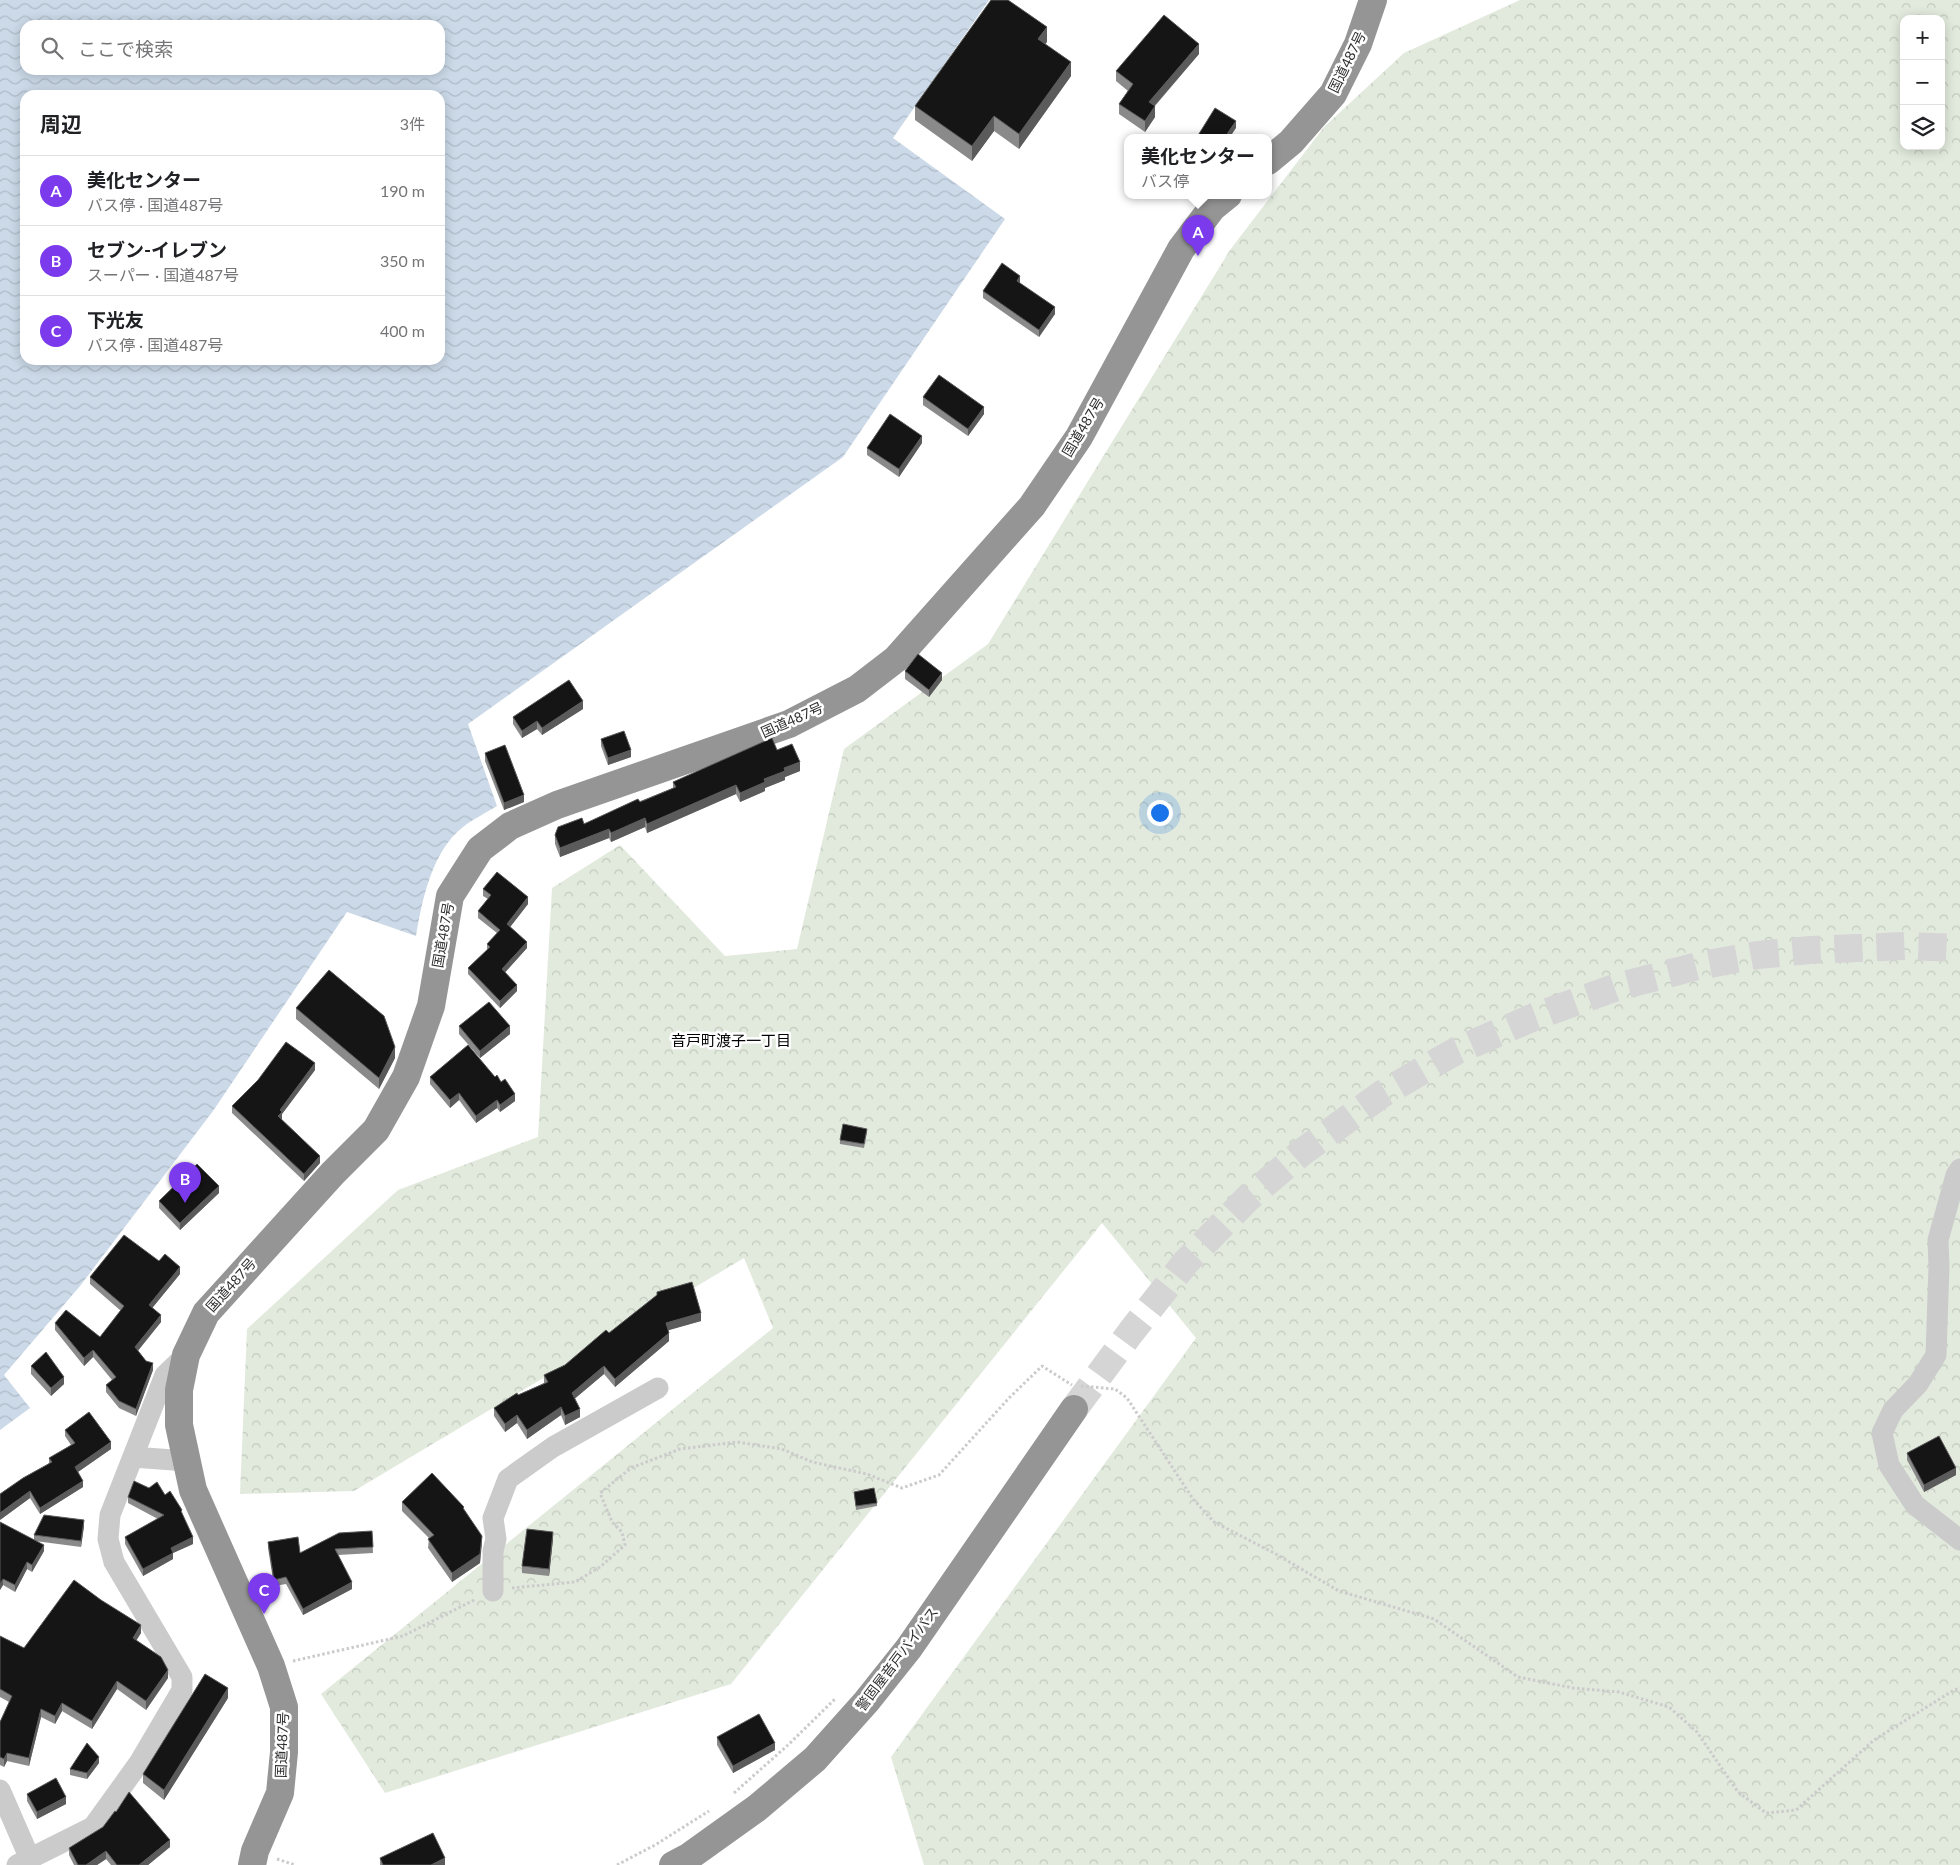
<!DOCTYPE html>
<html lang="ja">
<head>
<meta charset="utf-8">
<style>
	body { margin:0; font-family:Lato,"Noto Sans JP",sans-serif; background:#f2f2f2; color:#202124 }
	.controls { position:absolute; right:15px; top:15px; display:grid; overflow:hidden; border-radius:10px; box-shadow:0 2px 12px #0003 }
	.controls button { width:45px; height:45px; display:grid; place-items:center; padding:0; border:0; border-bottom:1px solid #e0e0e0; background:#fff; color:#202124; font:25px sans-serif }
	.you { position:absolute; left:1159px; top:812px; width:18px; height:18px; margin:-12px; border:4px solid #fff; border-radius:50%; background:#1a73e8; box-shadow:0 0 0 8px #1a73e833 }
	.badge { display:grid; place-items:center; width:32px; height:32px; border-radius:50%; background:#7c3aed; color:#fff; font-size:16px; font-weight:700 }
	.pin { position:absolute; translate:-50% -41px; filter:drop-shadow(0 1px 2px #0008) }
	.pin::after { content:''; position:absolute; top:26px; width:18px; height:15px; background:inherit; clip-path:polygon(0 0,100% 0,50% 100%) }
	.popup { position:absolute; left:1124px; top:134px; width:148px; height:65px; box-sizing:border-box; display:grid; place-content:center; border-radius:10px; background:#fff; filter:drop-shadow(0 1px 4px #0005); font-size:16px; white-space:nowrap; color:#757577 }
	.popup b { font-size:19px; color:#202124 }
	.popup::after { content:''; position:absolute; left:50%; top:100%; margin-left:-10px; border:10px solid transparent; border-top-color:#fff }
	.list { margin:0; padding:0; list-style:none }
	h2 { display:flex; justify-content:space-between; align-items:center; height:65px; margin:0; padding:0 20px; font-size:21px }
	h2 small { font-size:16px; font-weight:400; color:#757577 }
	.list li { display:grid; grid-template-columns:32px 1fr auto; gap:15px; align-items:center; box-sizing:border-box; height:70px; padding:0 20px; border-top:1px solid #e0e0e0 }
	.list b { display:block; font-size:19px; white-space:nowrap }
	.list p { margin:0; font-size:16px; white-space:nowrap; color:#757577 }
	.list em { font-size:16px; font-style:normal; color:#757577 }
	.icon { flex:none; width:28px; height:28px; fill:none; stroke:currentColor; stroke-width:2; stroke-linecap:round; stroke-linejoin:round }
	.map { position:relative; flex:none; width:1960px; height:1865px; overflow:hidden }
	.search { position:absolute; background:#fff; box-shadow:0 2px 12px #0003; left:20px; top:20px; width:425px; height:55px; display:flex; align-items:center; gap:12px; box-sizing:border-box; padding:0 18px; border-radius:15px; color:#757577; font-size:19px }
	.panel { position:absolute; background:#fff; box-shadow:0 2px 12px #0003; left:20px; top:90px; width:425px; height:275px; border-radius:15px }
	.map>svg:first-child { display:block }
	.forest { fill:url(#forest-crowns); fill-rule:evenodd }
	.water { fill:url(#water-waves); fill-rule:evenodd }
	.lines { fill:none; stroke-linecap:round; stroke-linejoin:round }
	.highway-tunnel { stroke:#d5d5d5; stroke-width:28; stroke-dasharray:28 14; stroke-linecap:butt }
	.path { stroke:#cbcbcb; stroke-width:3; stroke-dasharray:2.5 2.5; stroke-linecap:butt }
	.street { stroke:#cbcbcb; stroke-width:21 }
	.highway { stroke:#959595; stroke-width:28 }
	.wall { fill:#8a8a8a }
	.shaded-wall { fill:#5b5b5b }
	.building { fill:#151515; stroke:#5b5b5b }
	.labels { text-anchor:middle; stroke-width:5; stroke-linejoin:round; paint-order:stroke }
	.street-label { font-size:14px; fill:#2e2e2e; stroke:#fff }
	.neighbourhood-label { font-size:15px; fill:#000; stroke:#fff }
</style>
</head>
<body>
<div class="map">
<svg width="1960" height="1865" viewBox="0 0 1960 1865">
	<defs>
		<pattern id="forest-crowns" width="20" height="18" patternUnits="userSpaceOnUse" patternTransform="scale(1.25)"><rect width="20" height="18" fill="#e2eadd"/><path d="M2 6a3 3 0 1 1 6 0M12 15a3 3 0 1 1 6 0" fill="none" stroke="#c2c9be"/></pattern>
		<pattern id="water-waves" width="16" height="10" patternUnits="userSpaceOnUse" patternTransform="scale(1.25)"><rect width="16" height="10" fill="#cbd9e8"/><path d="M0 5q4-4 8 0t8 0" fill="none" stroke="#afbbc7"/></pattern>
	</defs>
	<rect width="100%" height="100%" fill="#fff"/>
	<path class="forest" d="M1520,0h440v1865h-1036l-33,-108 305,-419 -94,-115 -371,461 -346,109 -64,-99 452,-366 -29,-70 -390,233 -114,3 7,-165 151,-139 140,-53 14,-249 68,-43 105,111 72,-7 47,-200 144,-105 242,-394 94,-123 80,-74zM1904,19h37v127h-37z"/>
	<path class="water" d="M0,0h989l-96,138 112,81 -162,238 -375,267 29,82c-11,7 -24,13 -34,21 -31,24 -41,73 -47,109l-69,-24 -134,199 -133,175 -76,89 26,33 -30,22zM25,25h415v45h-415zM25,95h415v265h-415z"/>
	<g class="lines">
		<path class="highway-tunnel" d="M1074,1409l57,-77 55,-70 61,-63 54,-46 81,-59 74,-43 78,-34 83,-30 81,-21 60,-11 52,-5 95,-4 55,2"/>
		<path class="path" d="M1081,1386l34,3 12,9 66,101 21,23 60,31 65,38 95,28 84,58 55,11 46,4 50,15 28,25 41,60 28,21 30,-3 78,-70 80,-50 6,-2
			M512,1588l63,-6 25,-15 25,-22 -3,-13 -10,-10 -12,-29 31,-25 49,-19 57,-7 45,7 30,13 55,12 35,14 37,-13 70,-77 33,-32 30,19
			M293,1661l110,-25 73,-37
			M734,1793l54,-48 48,-47
			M277,1859l18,6
			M617,1865l38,-20 54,-34"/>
		<path class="street" d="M1960,1169l-4,6 -18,65 1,26 -3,89 -18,29 -25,26 -11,23 7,32 26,40 45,35
			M133,1457l53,4
			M493,1591v-40l3,-12 -3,-21 15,-39 45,-32 105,-59
			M0,1790l30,69
			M17,1865l76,-38 46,-64 43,-73v-13l-68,-115 -6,-23 2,-24 55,-140 21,-20"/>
		<path class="highway" d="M1268,161l23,-19 42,-48 25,-50 15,-44
			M252,1865l3,-14 25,-58 4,-41v-45l-13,-41 -78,-176 -14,-65v-35l7,-35 20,-42 127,-140 43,-43 30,-53 25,-71 19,-110 30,-47 30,-23 47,-21 232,-81 68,-35 39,-30 136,-153 47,-69 102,-188 31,-41 16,-13
			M673,1865l17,-9 67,-48 58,-49 51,-57 43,-54 165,-239"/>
	</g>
	<path class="wall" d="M1047,42l-2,2 26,32 -52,73 -25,-18 -22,30 -57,-41v-14z
		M1199,54l-44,52v11l-10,15 -26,-18v-10l9,-13 -12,-10v-10z
		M1020,283l35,31 -16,23 -56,-39v-7z
		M923,397l61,17 -16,22 -45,-31z
		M922,443l-23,34 -32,-22v-7z
		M905,671l37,9 -13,17 -24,-18z
		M583,709l-41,26 -5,-6 -15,9 -9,-14v-7z
		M601,739l30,18 -23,8 -7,-19z
		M777,750l23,21 -15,6v3l-20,8v3l-25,11 -4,-8 -89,39 -2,-6 -34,15 -2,-4 -49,19 -5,-13v-9l118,-47v-6z
		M485,753l39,49 -20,8 -19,-49z
		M483,889l45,15 -18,23 17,21 -22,24 12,19 -17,17 -32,-34v-6l19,-18v-6l10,-11 -19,-15v-7l10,-12 -5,-3z
		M296,1008l99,50 -16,31 -83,-70z
		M459,1026l51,8 -30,24 -21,-24z
		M315,1070l-33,44v6l38,43 -16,18 -72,-68v-7z
		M430,1077l85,24 -15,11 -3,-4 -21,15 -17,-23 -9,8 -20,-24z
		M867,1132l-3,16 -24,-4v-4z
		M219,1193l-39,37 -21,-22v-7z
		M159,1261l21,13 -28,34 9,14 -23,29 15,19 -17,46 -17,-8 -13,-16v-7l6,-5 -19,-23 -9,9 -29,-36v-7l45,14 21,-26 -31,-27v-7z
		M657,1292l44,29 -33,9 1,11 -54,46 -11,-13 -30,25 6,18 -15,8 -4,-10 -34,24 -10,-16 -12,9 -11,-16v-8l24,-13 26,-12v-8l21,-10 44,-32 48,-38z
		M31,1366l33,18 -13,12 -20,-22z
		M65,1430l46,19 -33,23 5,15 -43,27 -10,-16 -30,22 49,-57v-5l22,-13 -6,-9z
		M1907,1453l49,22 -32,17 -17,-32z
		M149,1488l16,7 17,19 11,30 -20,9v6l-30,17 -18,-32v-7l33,-18 -30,-16v-6z
		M854,1492l23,11v3l-21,4z
		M402,1502l62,9 18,34 -2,18 -28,19 -24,-34 1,-10 -27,-27z
		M0,1522l34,18v-5l50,-9 -3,21 -46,-6 9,10 -12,21 -5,-3 -12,23 -12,-7 -3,5z
		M372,1531l1,22 -35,2 14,34 -49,26 -17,-31 -12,2 -6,-38v-6l32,11z
		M553,1539l-4,37 -27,-3v-7z
		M141,1633l-5,7 32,38 -22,32 -29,-21 -25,40 -30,-18 -7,13 -14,-7 -12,49 -22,-5 -3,6 -4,-2v-43l9,-20 -9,-5v-61l24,12z
		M228,1698l-64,102 -21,-17v-9z
		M717,1737l58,13 -42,23 -16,-28z
		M99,1763l-12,16 -17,-4v-6z
		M27,1794l39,10 -29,15 -10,-18z
		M170,1847l-22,18h-37l-5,-6 -9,6h-23l-5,-10v-7z
		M380,1858l65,7h-65z"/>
	<path class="shaded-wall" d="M1047,27v15l-9,12v-15z
		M1199,44v10l-50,58v-10z
		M1071,62v14l-52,73v-15z
		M1155,106v11l-10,15v-11z
		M994,116v15l-22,30v-15z
		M1236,121v7l-6,9h-5z
		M1020,276v7l-3,5v-7z
		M1055,307v7l-16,23v-7z
		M984,407v7l-16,22v-7z
		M922,436v7l-23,34v-8z
		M942,673v7l-13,17v-7z
		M583,701v8l-41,26v-7z
		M537,721v8l-15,9v-7z
		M631,750v7l-23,8v-7z
		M800,762v9l-15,6v3l-20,8v3l-25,11v-9l44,-25z
		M736,785v9l-89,39v-9z
		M524,795v7l-20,8v-7z
		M645,818v9l-34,15v-9z
		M609,829v9l-49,19v-9z
		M528,897v7l-21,27v-7z
		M527,942v6l-25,28v-7z
		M517,985v6l-17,17v-7z
		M510,1026v8l-30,24v-7z
		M395,1047v11l-16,31v-11z
		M315,1063v7l-33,44v5l-4,5v-8l2,-6z
		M459,1093v7l-9,8v-8z
		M515,1094v7l-15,11v-7z
		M497,1100v8l-21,15v-7z
		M320,1156v7l-16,18v-7z
		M219,1186v7l-39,37v-7z
		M180,1267v7l-31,38v-7z
		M701,1313v8l-35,10v-8z
		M161,1315v7l-26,32v-7z
		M669,1333v8l-54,46v-8z
		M93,1350v7l-9,9v-8z
		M153,1363v7l-17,46v-7z
		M604,1366v8l-32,27v-8z
		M64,1377v7l-13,12v-8z
		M561,1407v8l-34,24v-9z
		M580,1409v8l-15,8v-9z
		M517,1415v8l-12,9v-8z
		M111,1442v7l-36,25v-7z
		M1956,1468v7l-32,17v-7z
		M83,1481v6l-43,27v-6z
		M30,1491v7l-30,22v-7z
		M84,1520v6l-3,21v-6z
		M553,1532v7l-4,37v-7z
		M482,1536l-2,27 -28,19v-9z
		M193,1537v7l-20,9v6l-30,17v-7l28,-21z
		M44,1545v6l-12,21v-7z
		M27,1562v7l-12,23v-7z
		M3,1579v6l-3,5v-6z
		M352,1582v7l-49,26v-6z
		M141,1625v8l-8,13v-8z
		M168,1670v8l-22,32v-9z
		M117,1681v8l-25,40v-8z
		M228,1688v10l-64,102v-10z
		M62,1703v8l-7,13v-8z
		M41,1709v8l-12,49v-8z
		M775,1743v7l-42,23v-7z
		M7,1753v8l-3,6v-8z
		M99,1757v6l-12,16v-6z
		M66,1797v7l-29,15v-7z
		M170,1840v7l-22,18h-9z
		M106,1851v8l-9,6h-11z
		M445,1858v7h-14z"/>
	<path class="building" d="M991,0h17l39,27 -9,12 33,23 -52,72 -25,-18 -22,30 -57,-40z
		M1164,15l35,29 -50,58 6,4 -10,15 -26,-17 14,-20 -17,-13z
		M1215,108l21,13 -11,16h-28z
		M1002,263l18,13 -3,5 38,26 -16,23 -56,-39z
		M939,375l45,32 -16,22 -45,-32z
		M890,414l32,22 -23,33 -32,-21z
		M918,654l24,19 -13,17 -24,-19z
		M569,680l14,21 -41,27 -5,-7 -15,10 -9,-14z
		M624,731l7,19 -23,8 -7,-19z
		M772,738l5,12 15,-6 8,18 -16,6 1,3 -21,8 1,3 -25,11 -4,-8 -89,39 -2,-6 -34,15 -2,-4 -49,19 -5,-13 3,-8 24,-9 2,6 54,-25 2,3 36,-15 -3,-5z
		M505,745l19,50 -20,8 -19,-50z
		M497,872l31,25 -21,27 20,18 -25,27 15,16 -17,16 -32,-33 22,-21 -3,-3 13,-14 -22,-19 13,-16 -8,-6z
		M329,970l55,46 11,31 -16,31 -83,-70z
		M489,1002l21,24 -30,25 -21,-25z
		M286,1042l29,21 -35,47 2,2 -4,4 42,40 -16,18 -72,-68 26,-26z
		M468,1045l27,32 2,-2 4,7 4,-3 10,15 -15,11 -3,-5 -21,16 -17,-23 -9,7 -20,-23z
		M843,1124l24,5 -3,15 -24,-4z
		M197,1164l22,22 -39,37 -21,-22z
		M124,1235l35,26 6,-7 15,13 -31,38 12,10 -26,32 11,14 7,2 -17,46 -17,-8 -13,-16 10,-8 -23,-27 -9,8 -29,-35 11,-13 34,27 24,-31 -34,-29z
		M692,1282l9,31 -35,10 3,10 -54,46 -11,-13 -32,27 8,16 -15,7 -4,-9 -34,23 -10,-15 -12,9 -11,-16 23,-15 1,2 30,-13 -4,-7 21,-10 41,-35 3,3 48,-38v-3z
		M46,1352l18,25 -13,11 -20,-22z
		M89,1412l22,30 -36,25 8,14 -43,27 -10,-17 -30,22v-19l23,-16 29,-16 -3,-4 26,-15 -10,-13z
		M1939,1436l17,32 -32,17 -17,-32z
		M432,1473l32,34 -1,1 19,28 -2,18 -28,19 -24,-34 6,-4 -32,-33z
		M134,1481l15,7 8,-6 8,13 5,-4 12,19 -1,1 12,26 -22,11 2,5 -30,16 -18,-32 39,-22 -36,-18z
		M874,1488l3,15 -21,3 -2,-14z
		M44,1515l40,5 -3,21 -47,-6z
		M0,1522l44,23 -12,20 -5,-3 -12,23 -12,-6 -3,5z
		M527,1529l26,3 -4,37 -27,-3z
		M372,1531l1,16 -38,2 17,33 -49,27 -17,-32 -12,3 -6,-38 30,-5 2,16 39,-20z
		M74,1580l27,20 40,25 -8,13 28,19 7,13 -22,31 -29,-20 -25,40 -30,-18 -7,13 -14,-7 -12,49 -22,-5 -3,6 -4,-2v-35l12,-26 -12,-7v-53l24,12z
		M205,1674l23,14 -64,102 -21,-16z
		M759,1714l16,29 -42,23 -16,-29z
		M87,1743l12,14 -12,16 -17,-4z
		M56,1778l10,19 -29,15 -10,-18z
		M129,1792l41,48 -31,25h-22l-11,-14 -20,14h-8l-9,-17 34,-21 12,-16 1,1z
		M433,1833l12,25 -14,7h-48l-3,-7z"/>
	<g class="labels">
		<g class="street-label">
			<text transform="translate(1347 62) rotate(-64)" y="5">国道487号</text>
			<text transform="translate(1083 427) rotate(-59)" y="5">国道487号</text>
			<text transform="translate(792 720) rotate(-24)" y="5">国道487号</text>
			<text transform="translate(443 935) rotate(-80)" y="5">国道487号</text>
			<text transform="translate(231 1285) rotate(-48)" y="5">国道487号</text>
			<text transform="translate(897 1659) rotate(-53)" y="5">警固屋音戸バイパス</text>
			<text transform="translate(282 1745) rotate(-88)" y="5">国道487号</text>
		</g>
		<g class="neighbourhood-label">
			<text x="731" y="1046">音戸町渡子一丁目</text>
		</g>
	</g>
</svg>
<div class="controls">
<button>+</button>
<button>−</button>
<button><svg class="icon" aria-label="layers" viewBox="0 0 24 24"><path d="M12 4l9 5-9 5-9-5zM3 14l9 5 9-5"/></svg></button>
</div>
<div class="you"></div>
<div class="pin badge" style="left:1198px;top:256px">A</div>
<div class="popup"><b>美化センター</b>バス停</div>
<div class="pin badge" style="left:185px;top:1203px">B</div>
<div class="pin badge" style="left:264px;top:1614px">C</div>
<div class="search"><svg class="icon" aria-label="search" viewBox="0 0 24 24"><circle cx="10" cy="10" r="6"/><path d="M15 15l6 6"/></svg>ここで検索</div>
<section class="panel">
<h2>周辺<small>3件</small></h2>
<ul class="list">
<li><span class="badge">A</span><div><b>美化センター</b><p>バス停 · 国道487号</p></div><em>190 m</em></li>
<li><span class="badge">B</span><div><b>セブン-イレブン</b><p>スーパー · 国道487号</p></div><em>350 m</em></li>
<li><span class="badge">C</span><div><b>下光友</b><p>バス停 · 国道487号</p></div><em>400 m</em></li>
</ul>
</section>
</div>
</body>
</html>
